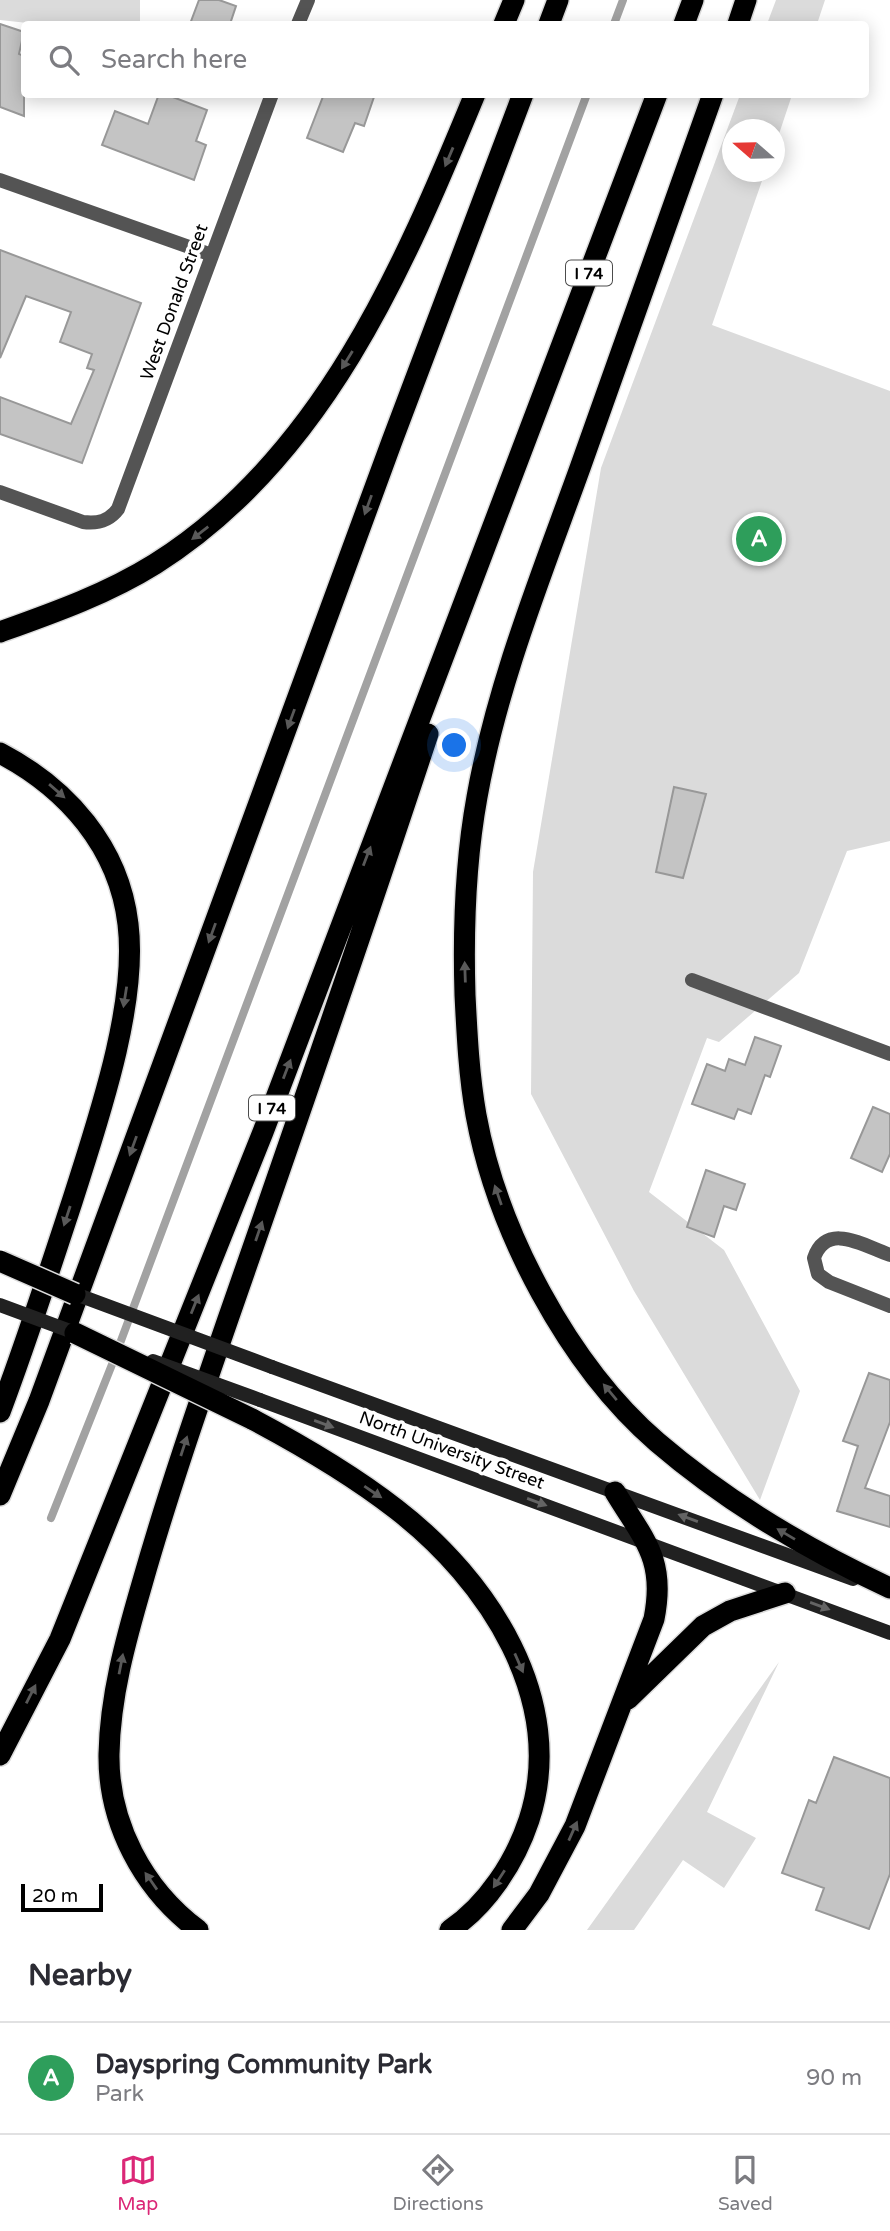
<!DOCTYPE html>
<html lang="en">
<head>
<meta charset="utf-8">
<style>
	body { margin:0; font-family:"Varela Round",sans-serif; background:#f2f2f3; color:#2b2b33 }
	.compass { position:absolute; left:722px; top:119px; width:63px; height:63px; border-radius:50%; background:#fff; box-shadow:0 4px 18px #0003; rotate:290deg }
	.scale { position:absolute; left:21px; bottom:18px; width:82px; box-sizing:border-box; padding-left:7px; border:4px solid #000; border-top:0; font-size:19px; line-height:24px; white-space:nowrap; color:#000; -webkit-text-stroke:5px #fff; paint-order:stroke }
	.you { position:absolute; left:455px; top:746px; width:24px; height:24px; margin:-18px; border:5px solid #fff; border-radius:50%; background:#1a73e8; box-shadow:0 0 0 10px #1a73e833 }
	.badge { display:grid; place-items:center; width:46px; height:46px; border-radius:50%; background:#db2777; color:#fff; font-size:23px; font-weight:700 }
	.pin { position:absolute; translate:-50% -50%; border:4px solid #fff; box-shadow:0 2px 7px #0006 }
	.list { margin:0; padding:0; list-style:none }
	h2 { display:flex; justify-content:space-between; align-items:center; height:91px; margin:0; padding:0 28px; font-size:30px }
	h2 small { font-size:23px; font-weight:400; color:#7c7c81 }
	.list li { display:grid; grid-template-columns:46px 1fr auto; gap:21px; align-items:center; box-sizing:border-box; height:112px; padding:0 28px; border-top:2px solid #e1e1e2 }
	.list b { display:block; font-size:26px; white-space:nowrap }
	.list p { margin:0; font-size:23px; white-space:nowrap; color:#7c7c81 }
	.list em { font-size:23px; font-style:normal; color:#7c7c81 }
	.icon { flex:none; width:38px; height:38px; fill:none; stroke:currentColor; stroke-width:2; stroke-linecap:round; stroke-linejoin:round }
	.map { position:relative; flex:none; width:890px; height:1930px; overflow:hidden }
	.search { position:absolute; background:#fff; box-shadow:0 4px 18px #0003; left:21px; right:21px; top:21px; height:77px; display:flex; align-items:center; gap:18px; box-sizing:border-box; padding:0 24px; border-radius:7px; color:#7c7c81; font-size:26px }
	.sheet { height:203px; background:#fff }
	nav { display:flex; justify-content:space-around; align-items:center; box-sizing:border-box; height:98px; border-top:2px solid #e1e1e2; background:#fff; font-size:19px; color:#7c7c81 }
	nav a { display:grid; justify-items:center; gap:4px }
	nav .on { color:#db2777 }
	.map>svg:first-child { display:block }
	.green { fill:#dbdbdb }
	.lines { fill:none; stroke-linecap:round; stroke-linejoin:round }
	.stream { stroke:#a2a2a2; stroke-width:8 }
	.building { fill:#c4c4c4; stroke:#989898; stroke-width:2 }
	.highway-casing { stroke:#dbdbdb; stroke-width:24 }
	.street { stroke:#545454; stroke-width:14 }
	.secondary { stroke:#212121; stroke-width:14 }
	.highway { stroke:#000; stroke-width:21 }
	.highway-bridge-casing { stroke:#dbdbdb; stroke-width:24; stroke-linecap:butt }
	.secondary-bridge { stroke:#212121; stroke-width:14 }
	.highway-bridge { stroke:#000; stroke-width:21 }
	.oneway { fill:#595959 }
	.oneway2 { fill:#646464 }
	.labels { text-anchor:middle; stroke-width:7; stroke-linejoin:round; paint-order:stroke }
	.shield { fill:#fff; stroke:#4c4c4c; stroke-width:2 }
	.shield-label { font-size:16px; font-weight:bold; fill:#000 }
	.street-label { font-size:18px; fill:#000; stroke:#fff }
</style>
</head>
<body>
<div class="map">
<svg width="890" height="1930" viewBox="0 0 890 1930">
	<rect width="100%" height="100%" fill="#fff"/>
	<path class="green" d="M0,0h140v24h-103l-37,-4z
		M776,0h49l-8,24h-50z
		M740,95h52l-17,51 -1,-16h-42v42h33l-53,153 178,66v450l-43,10 -48,122 -80,69 -12,-4 -58,154 75,58 76,141 -40,109 -126,-209 -103,-197 2,-222 68,-404z
		M779,1662l-72,150 49,26 -32,50 -41,-28 -49,70h-47z"/>
	<g class="lines">
		<path class="stream" d="M614,24l9,-24
			M51,1518l62,-156 474,-1268"/>
	</g>
	<path class="building" d="M199,0h20l17,6 -6,18h-40z
		M0,24l24,8 -5,22 5,2v60l-24,-9z
		M159,94h6l42,16 -11,31 10,4 -12,35 -92,-35 13,-34 33,13z
		M324,94h51l-11,32 -9,-3 -12,29 -36,-14z
		M0,250l141,53 -59,160 -82,-29v-37l71,27 23,-54 -7,-2 5,-14 -32,-12 11,-30 -45,-16 -26,62z
		M674,787l32,7 -23,84 -27,-6z
		M755,1037l26,9 -11,31 -5,-2 -14,39 -13,-5 -4,10 -42,-15 15,-40 18,7 4,-12 16,6z
		M873,1107l17,7v40l-8,18 -31,-14z
		M706,1170l39,14 -9,26 -12,-4 -10,31 -27,-10z
		M869,1373l21,7v42l-25,66 25,8v31l-53,-16 21,-65 -15,-5z
		M834,1757l56,21v96l-21,55 -53,-19 8,-22 -42,-15 27,-73 7,3z"/>
	<g class="lines">
		<g class="highway-casing">
			<path id="highway" d="M504,24l10,-24
				M549,24l9,-24
				M684,24l9,-24
				M738,24l8,-24
				M713,94c-44,125 -88,250 -133,374 -39,108 -83,216 -103,329 -12,66 -14,132 -12,198 2,40 4,81 11,120 21,115 92,250 181,327 70,60 149,107 233,146
				M0,632c53,-19 107,-38 155,-68 167,-105 248,-295 320,-470
				M0,753c67,35 119,94 128,171 10,82 -31,199 -56,278 -23,70 -46,141 -72,210
				M252,1419c49,26 99,55 144,90 92,71 172,191 133,311 -14,42 -42,85 -79,110
				M0,1495l39,-94 353,-960 131,-347
				M628,1699l75,-73 27,-15 55,-18
				M0,1755l60,-116 203,-507 394,-1038
				M198,1930c-55,-41 -90,-107 -89,-176 1,-58 17,-115 33,-170 25,-88 55,-175 85,-262 68,-195 136,-391 201,-588
				M512,1930l27,-36 36,-68 79,-207c12,-60 -10,-79 -39,-127"/>
		</g>
		<path class="street" d="M298,24l10,-24
			M0,180l212,75
			M0,492l83,30c15,2 26,-1 35,-13l154,-415
			M692,980l198,74
			M890,1255c-26,-9 -63,-34 -76,3l4,16 11,8 61,24"/>
		<path class="secondary" d="M272,1367l581,212
			M260,1400l630,233"/>
		<use href="#highway" class="highway"/>
		<g class="highway-bridge-casing">
			<path id="highway-bridge" d="M0,1261l75,33
				M75,1333l177,86"/>
		</g>
		<path class="secondary-bridge" d="M70,1292l202,75
			M0,1305l81,30
			M153,1361l107,39"/>
		<use href="#highway-bridge" class="highway-bridge"/>
	</g>
	<defs><path id="oneway-solid" d="M-6-.8H1V-3.2L6.5 0L1 3.2V.8H-6Z" transform="scale(1.75)"/></defs>
	<g class="oneway">
		<use href="#oneway-solid" transform="translate(449 157) rotate(113)"/>
		<use href="#oneway-solid" transform="translate(347 360) rotate(122)"/>
		<use href="#oneway-solid" transform="translate(368 505) rotate(110)"/>
		<use href="#oneway-solid" transform="translate(200 533) rotate(142)"/>
		<use href="#oneway-solid" transform="translate(291 719) rotate(110)"/>
		<use href="#oneway-solid" transform="translate(57 791) rotate(41)"/>
		<use href="#oneway-solid" transform="translate(367 856) rotate(-69)"/>
		<use href="#oneway-solid" transform="translate(212 933) rotate(110)"/>
		<use href="#oneway-solid" transform="translate(465 972) rotate(-92)"/>
		<use href="#oneway-solid" transform="translate(125 997) rotate(99)"/>
		<use href="#oneway-solid" transform="translate(287 1069) rotate(-69)"/>
		<use href="#oneway-solid" transform="translate(133 1146) rotate(110)"/>
		<use href="#oneway-solid" transform="translate(498 1195) rotate(-109)"/>
		<use href="#oneway-solid" transform="translate(67 1216) rotate(108)"/>
		<use href="#oneway-solid" transform="translate(259 1231) rotate(-71)"/>
		<use href="#oneway-solid" transform="translate(195 1304) rotate(-68)"/>
		<use href="#oneway-solid" transform="translate(610 1392) rotate(-130)"/>
		<use href="#oneway-solid" transform="translate(184 1446) rotate(-72)"/>
		<use href="#oneway-solid" transform="translate(373 1492) rotate(34)"/>
		<use href="#oneway-solid" transform="translate(786 1534) rotate(-149)"/>
		<use href="#oneway-solid" transform="translate(519 1663) rotate(66)"/>
		<use href="#oneway-solid" transform="translate(121 1664) rotate(-79)"/>
		<use href="#oneway-solid" transform="translate(31 1694) rotate(-63)"/>
		<use href="#oneway-solid" transform="translate(573 1831) rotate(-66)"/>
		<use href="#oneway-solid" transform="translate(499 1879) rotate(123)"/>
		<use href="#oneway-solid" transform="translate(151 1881) rotate(-125)"/>
	</g>
	<g class="oneway2">
		<use href="#oneway-solid" transform="translate(324 1424) rotate(20)"/>
		<use href="#oneway-solid" transform="translate(537 1502) rotate(20)"/>
		<use href="#oneway-solid" transform="translate(688 1518) rotate(-160)"/>
		<use href="#oneway-solid" transform="translate(820 1606) rotate(20)"/>
	</g>
	<g class="labels">
		<g class="shield">
			<rect x="566" y="260.5" width="46" height="25" rx="5"/>
			<rect x="249" y="1095.5" width="46" height="25" rx="5"/>
		</g>
		<g class="shield-label">
			<text x="589" y="279">I 74</text>
			<text x="272" y="1114">I 74</text>
		</g>
		<g class="street-label">
			<text transform="translate(174 302) rotate(-70)" y="6">West Donald Street</text>
			<text transform="translate(452 1450) rotate(20)" y="6">North University Street</text>
		</g>
	</g>
</svg>
<svg class="compass" viewBox="-18 -18 36 36"><path d="M0-13l5 13h-10z" fill="#e53935"/><path d="M0 13l5-13h-10z" fill="#7c7c81"/></svg>
<div class="scale">20 m</div>
<div class="you"></div>
<div class="pin badge" style="left:759px;top:539px;background:#2e9e5b">A</div>
<div class="search"><svg class="icon" aria-label="search" viewBox="0 0 24 24"><circle cx="10" cy="10" r="6"/><path d="M15 15l6 6"/></svg>Search here</div>
</div>
<section class="sheet">
<h2>Nearby<small></small></h2>
<ul class="list">
<li><span class="badge" style="background:#2e9e5b">A</span><div><b>Dayspring Community Park</b><p>Park</p></div><em>90 m</em></li>
</ul>
</section>
<nav>
<a class="on"><svg class="icon" aria-label="map" viewBox="0 0 24 24"><path d="M3 6l6-2 6 2 6-2v14l-6 2-6-2-6 2zM9 4v14M15 6v14"/></svg>Map</a>
<a><svg class="icon" aria-label="directions" viewBox="0 0 24 24"><path d="M12 3l9 9-9 9-9-9zM9 14v-3h6M13 9l2 2-2 2"/></svg>Directions</a>
<a><svg class="icon" aria-label="saved" viewBox="0 0 24 24"><path d="M7 4h10v16l-5-4-5 4z"/></svg>Saved</a>
</nav>
</body>
</html>
